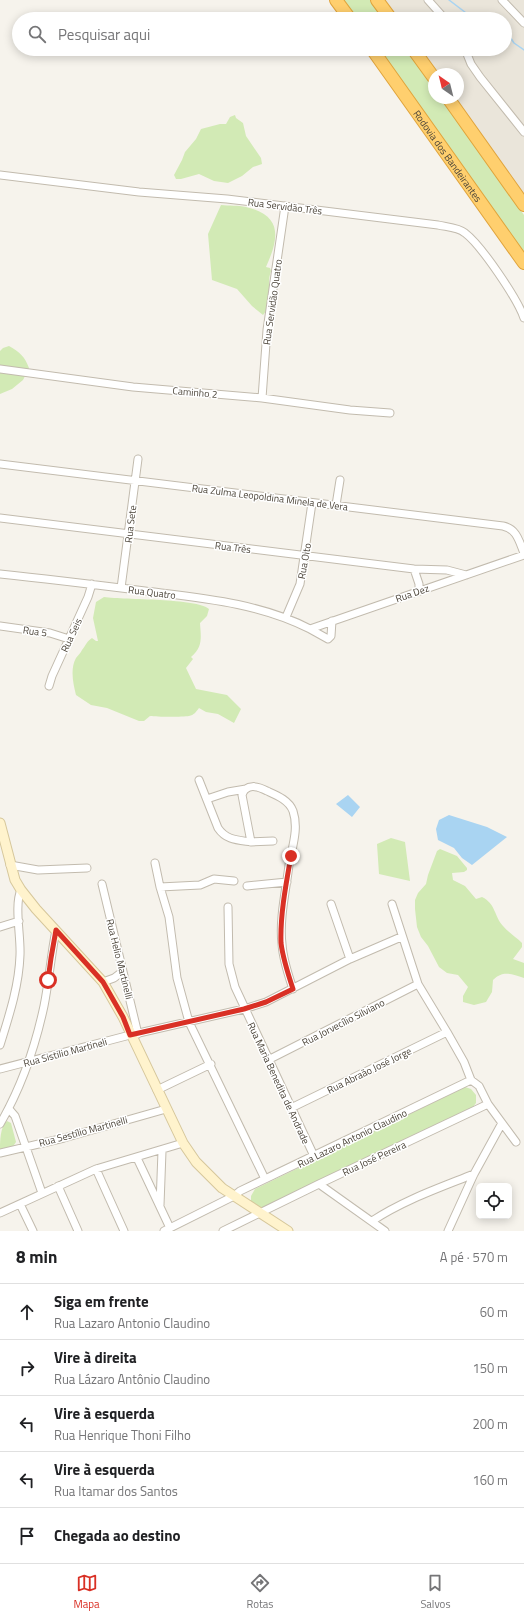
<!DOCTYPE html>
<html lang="pt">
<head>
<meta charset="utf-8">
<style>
	body { margin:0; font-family:"Titillium Web",sans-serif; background:#f2f2f2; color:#202124 }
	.controls { position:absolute; right:12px; bottom:12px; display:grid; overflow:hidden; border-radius:6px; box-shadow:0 2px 10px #0003 }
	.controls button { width:36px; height:36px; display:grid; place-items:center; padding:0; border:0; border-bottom:1px solid #e0e0e0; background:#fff; color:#202124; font:20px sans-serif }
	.compass { position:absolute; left:428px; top:68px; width:36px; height:36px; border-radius:50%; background:#fff; box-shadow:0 2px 10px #0003; rotate:325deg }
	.stop { position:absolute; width:12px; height:12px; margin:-9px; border:3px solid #d93025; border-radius:50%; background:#fff }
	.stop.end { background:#d93025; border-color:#fff; box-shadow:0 1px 4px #0008 }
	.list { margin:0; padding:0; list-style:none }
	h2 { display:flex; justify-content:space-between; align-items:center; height:52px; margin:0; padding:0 16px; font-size:17px }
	h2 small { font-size:13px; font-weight:400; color:#757577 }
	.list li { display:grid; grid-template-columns:26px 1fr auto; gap:12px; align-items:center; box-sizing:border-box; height:56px; padding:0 16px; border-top:1px solid #e0e0e0 }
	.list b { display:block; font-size:15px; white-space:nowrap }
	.list p { margin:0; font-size:13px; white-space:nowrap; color:#757577 }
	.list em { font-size:13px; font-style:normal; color:#757577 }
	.icon { flex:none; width:22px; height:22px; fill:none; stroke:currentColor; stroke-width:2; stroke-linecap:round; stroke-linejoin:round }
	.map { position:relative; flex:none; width:524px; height:1231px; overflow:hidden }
	.search { position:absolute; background:#fff; box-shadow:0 2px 10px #0003; left:12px; right:12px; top:12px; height:44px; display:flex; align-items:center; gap:10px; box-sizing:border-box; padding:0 14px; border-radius:22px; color:#757577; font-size:15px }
	.sheet { height:332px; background:#fff }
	nav { display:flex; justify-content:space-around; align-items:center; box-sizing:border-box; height:56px; border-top:1px solid #e0e0e0; background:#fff; font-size:11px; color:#757577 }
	nav a { display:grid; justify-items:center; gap:2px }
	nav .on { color:#d93025 }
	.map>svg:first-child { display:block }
	.residential { fill:#eae5da }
	.green { fill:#d2eab5 }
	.water { fill:#a9d4f2 }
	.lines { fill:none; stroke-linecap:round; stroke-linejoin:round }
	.stream { stroke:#a9d4f2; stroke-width:1.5 }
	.street-casing { stroke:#c2bbae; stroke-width:9 }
	.secondary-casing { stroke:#d6c79b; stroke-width:11 }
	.highway-casing { stroke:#e0a43c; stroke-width:14 }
	.street { stroke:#fff; stroke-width:7 }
	.secondary { stroke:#fff3cd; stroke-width:9 }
	.highway { stroke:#ffcf6e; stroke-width:12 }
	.route { stroke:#d93025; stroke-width:5 }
	.labels { text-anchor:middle; stroke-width:3; stroke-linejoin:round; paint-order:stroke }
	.street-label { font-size:10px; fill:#4b4439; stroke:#fff }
</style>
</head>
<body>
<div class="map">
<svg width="524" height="1231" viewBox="0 0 524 1231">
	<rect width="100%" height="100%" fill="#f6f3ec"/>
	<path class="residential" d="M378,0h146v203l-76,-105h10v-24h-24l-21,-25h92v-30h-113z"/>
	<path class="green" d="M343,0h28l14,19h-28z
		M379,49h27l28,39v10h7l83,117v39z
		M235,115l1,3 7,5 3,13 15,22 1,6 -9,3 -11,9 -14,7 -14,-2 -15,-7 -18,5h-5l-2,-4 8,-15 3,-8 11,-13 5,-10 19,-5h6l4,-7z
		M221,205c8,1 17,0 25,2 37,9 33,31 20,60l4,1 1,3c-6,16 5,30 -8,44l-11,-9 -15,-17 -25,-9 -4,-46z
		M9,346c11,6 16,11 20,22l-6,12 -11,9 -12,5v-43l3,-3z
		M104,597c21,3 93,1 105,12l-2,7 -7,7c1,15 3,24 -9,34l2,2 -7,9 10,21 31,6 14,14 -7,14 -16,-9 -12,-2 -7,-4c-3,4 -5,7 -10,8 -6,1 -32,1 -39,0l-6,5h-5l-32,-13 -16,-3 -15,-10c-3,-12 -6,-26 0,-37 2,-3 5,-5 6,-8 4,-5 5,-9 10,-12l4,3h2l-5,-23 3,-16z
		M391,838l14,4 5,39 -31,-7 -2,-30z
		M440,849l17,7 10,12v2l-3,2 -12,1 1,7 12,6 11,13 6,-2c14,7 12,19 21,29 5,6 13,11 19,17v4l-9,12 11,4v15c-13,-4 -21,-8 -31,2l-1,12 -6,10 -12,3 -11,-3v-6l5,-9 -10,-12 -11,-2 -8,-6 -11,-21 -7,-9 -4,-10 -2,-18v-9l3,-7 8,-9 2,-9 9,-24z
		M465,1087l6,2 5,6v8l-3,4 -211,102h-2l-9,-7v-6l4,-7z
		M7,1121l4,2 5,19 -4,6 -12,3c0,-10 0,-24 7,-30z"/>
	<path class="water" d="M348,795l12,12 -8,10 -16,-13z
		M449,815l38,12 20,10 -35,28 -10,-7 -8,-10 -16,-8 -2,-11 3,-9z"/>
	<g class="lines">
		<path class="stream" d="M449,0l25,19
			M505,32l3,2 6,9 10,7"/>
		<g class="street-casing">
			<path id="street" d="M428,0l17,19
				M502,0l22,23
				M465,49l6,15 9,13 44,55
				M0,175l139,17 88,7 211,26c8,2 20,2 27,8 16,12 52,65 59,85
				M0,369l133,18 129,11 88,12 40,3
				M262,398l5,-68 18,-124
				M0,464l503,62c14,3 16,15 21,27
				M336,505l4,-25
				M0,518l414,51 33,1 19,5
				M414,569l5,15v7
				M0,574c48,5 97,11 145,17 56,7 115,12 165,38l214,-74
				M121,588l17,-129
				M286,617l14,-33 12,-81
				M0,626l50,7 19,6
				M310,629l18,10 3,-3 1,-15
				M49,686l3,-10 36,-79 4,-13
				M199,780l19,48c8,12 19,12 33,14
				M207,799l21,-7 18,-3
				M273,841l-22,1 -9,-47c4,-12 16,-9 25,-4 9,4 22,9 26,20 6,18 -1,36 -4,54 -3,25 -10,55 -7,79 1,16 6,30 11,45
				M155,863l5,24 9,30 8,61 12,44 76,157
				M10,865l28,5 49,-2
				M102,884l36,150
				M247,886l40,-4
				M160,887l40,-2 14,-6 20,2
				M331,904l19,55
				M392,904l26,80 29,48 17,30 7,18 8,6 9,18 28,38
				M228,907l1,57 6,23 79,169
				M0,927l19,-6
				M103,982l11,-4 8,-6
				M0,1045c9,-29 19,-59 20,-90 1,-18 -6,-50 1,-65
				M268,1060l150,-76
				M0,1069l130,-34 114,-26 22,-7 84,-43 51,-22
				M157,1090l54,-26
				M291,1108l156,-76
				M9,1109l6,7 27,77
				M0,1124c21,-36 35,-76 44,-118 5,-25 7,-51 12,-76
				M0,1153l64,-15 102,-29
				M137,1158l33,70
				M96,1169l28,62
				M319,1184l66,47
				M58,1186l20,45
				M20,1204l13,27
				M160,1205l2,-54
				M0,1213l96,-44 87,-26
				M372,1221c32,-21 67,-33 102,-47
				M164,1231l70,-35 6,-5 231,-111
				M223,1231l96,-47 169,-80
				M448,1231l26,-57 28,-51"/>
		</g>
		<g class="secondary-casing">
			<path id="secondary" d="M0,823l15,57 6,10 15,19 67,73 20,35 60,126 13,19 26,26 66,43"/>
		</g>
		<g class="highway-casing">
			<g id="highway">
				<path d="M336,0l14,19"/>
				<path d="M377,0l14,19"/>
				<path id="s1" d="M372,49l152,214"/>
				<path d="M413,49l21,29"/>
				<path d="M448,98l76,107"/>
			</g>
		</g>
		<use href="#street" class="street"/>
		<use href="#secondary" class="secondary"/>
		<use href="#highway" class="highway"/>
	</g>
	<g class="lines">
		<path class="route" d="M48,980l3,-22 5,-28 47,52 20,35 7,18 114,-26 22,-7 27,-13c-5,-15 -10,-30 -12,-46 -1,-28 5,-59 10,-87"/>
	</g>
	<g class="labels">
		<g class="street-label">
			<text dy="4" stroke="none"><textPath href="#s1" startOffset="131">Rodovia dos Bandeirantes</textPath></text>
			<text transform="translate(285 206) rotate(7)" y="4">Rua Servidão Três</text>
			<text transform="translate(272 302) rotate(-82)" y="4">Rua Servidão Quatro</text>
			<text transform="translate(195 392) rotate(5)" y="4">Caminho 2</text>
			<text transform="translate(270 497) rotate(7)" y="4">Rua Zulma Leopoldina Minela de Vera</text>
			<text transform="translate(130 524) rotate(-83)" y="4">Rua Sete</text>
			<text transform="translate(233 547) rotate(7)" y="4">Rua Três</text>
			<text transform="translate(304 561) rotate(-80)" y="4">Rua Oito</text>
			<text transform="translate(152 592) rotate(7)" y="4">Rua Quatro</text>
			<text transform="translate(412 593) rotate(-19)" y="4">Rua Dez</text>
			<text transform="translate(35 631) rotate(8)" y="4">Rua 5</text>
			<text transform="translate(71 635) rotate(-65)" y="4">Rua Seis</text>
			<text transform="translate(120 959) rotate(76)" y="4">Rua Helio Martinelli</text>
			<text transform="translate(343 1022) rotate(-27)" y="4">Rua Jorvecílio Silviano</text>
			<text transform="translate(65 1052) rotate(-15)" y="4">Rua Sistilio Martineli</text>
			<text transform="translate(369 1070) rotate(-26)" y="4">Rua Abraão José Jorge</text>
			<text transform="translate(279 1083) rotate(65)" y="4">Rua Maria Benedita de Andrade</text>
			<text transform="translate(83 1131) rotate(-15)" y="4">Rua Sestílio Martinelli</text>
			<text transform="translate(352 1138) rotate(-26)" y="4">Rua Lazaro Antonio Claudino</text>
			<text transform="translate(374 1158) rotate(-25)" y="4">Rua José Pereira</text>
		</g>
	</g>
</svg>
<div class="controls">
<button><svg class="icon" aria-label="locate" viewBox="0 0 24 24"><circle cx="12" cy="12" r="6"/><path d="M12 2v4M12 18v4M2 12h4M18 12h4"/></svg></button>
</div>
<svg class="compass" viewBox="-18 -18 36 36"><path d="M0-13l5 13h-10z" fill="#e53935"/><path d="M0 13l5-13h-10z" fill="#757577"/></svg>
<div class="stop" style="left:48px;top:980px"></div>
<div class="stop end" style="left:291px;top:856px"></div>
<div class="search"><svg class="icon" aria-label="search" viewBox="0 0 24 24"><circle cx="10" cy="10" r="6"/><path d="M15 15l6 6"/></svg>Pesquisar aqui</div>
</div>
<section class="sheet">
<h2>8 min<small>A pé · 570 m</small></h2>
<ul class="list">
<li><svg class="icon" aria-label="ahead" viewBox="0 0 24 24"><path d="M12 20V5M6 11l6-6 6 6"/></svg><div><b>Siga em frente</b><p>Rua Lazaro Antonio Claudino</p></div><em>60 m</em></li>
<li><svg class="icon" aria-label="right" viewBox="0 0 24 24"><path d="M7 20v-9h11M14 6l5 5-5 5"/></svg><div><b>Vire à direita</b><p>Rua Lázaro Antônio Claudino</p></div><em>150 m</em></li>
<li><svg class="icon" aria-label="left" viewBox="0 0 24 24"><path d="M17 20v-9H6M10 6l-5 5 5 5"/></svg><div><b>Vire à esquerda</b><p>Rua Henrique Thoni Filho</p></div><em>200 m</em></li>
<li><svg class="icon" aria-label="left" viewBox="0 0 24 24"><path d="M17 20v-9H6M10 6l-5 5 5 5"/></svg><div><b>Vire à esquerda</b><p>Rua Itamar dos Santos</p></div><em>160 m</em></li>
<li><svg class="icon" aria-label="arrive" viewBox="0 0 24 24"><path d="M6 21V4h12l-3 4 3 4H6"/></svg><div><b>Chegada ao destino</b></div></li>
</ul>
</section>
<nav>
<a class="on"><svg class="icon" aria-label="map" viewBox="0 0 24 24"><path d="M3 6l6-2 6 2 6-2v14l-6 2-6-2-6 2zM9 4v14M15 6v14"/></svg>Mapa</a>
<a><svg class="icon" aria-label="directions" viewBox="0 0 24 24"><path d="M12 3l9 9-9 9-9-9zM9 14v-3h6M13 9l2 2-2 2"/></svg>Rotas</a>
<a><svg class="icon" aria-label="saved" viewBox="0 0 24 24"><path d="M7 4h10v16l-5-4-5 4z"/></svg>Salvos</a>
</nav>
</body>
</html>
